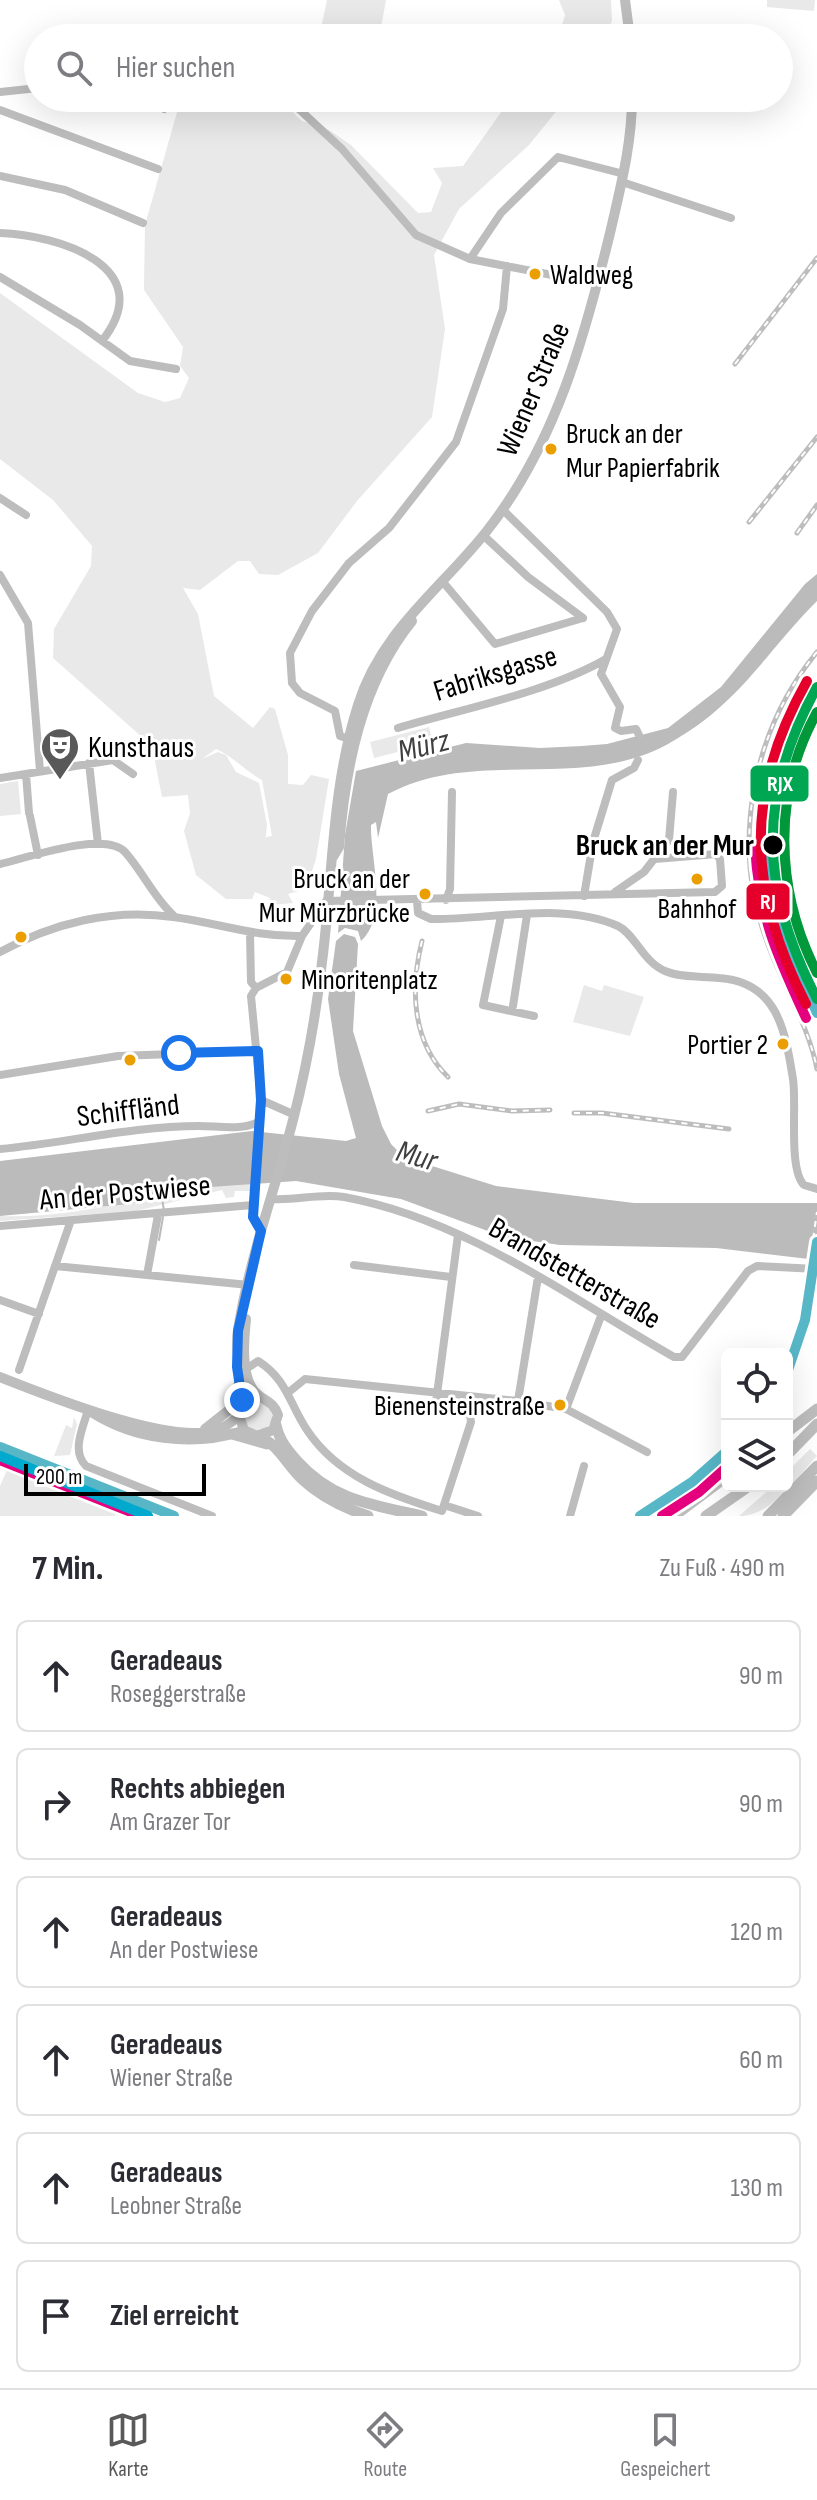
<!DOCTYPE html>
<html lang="de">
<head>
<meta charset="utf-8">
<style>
	body { margin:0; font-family:"Sofia Sans Condensed",sans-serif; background:#f2f2f3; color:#2b2b33 }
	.controls { position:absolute; right:24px; bottom:24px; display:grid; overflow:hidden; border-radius:12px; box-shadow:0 8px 32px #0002 }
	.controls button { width:72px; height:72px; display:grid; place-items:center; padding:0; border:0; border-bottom:2px solid #e1e1e2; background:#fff; color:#2b2b33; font:40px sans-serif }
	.scale { position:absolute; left:24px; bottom:20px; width:182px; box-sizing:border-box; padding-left:8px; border:4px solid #000; border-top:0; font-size:22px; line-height:28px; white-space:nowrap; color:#000; -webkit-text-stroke:6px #fff; paint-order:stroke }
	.stop { position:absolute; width:24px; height:24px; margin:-18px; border:6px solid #1a73e8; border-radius:50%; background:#fff }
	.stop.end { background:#1a73e8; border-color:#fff; box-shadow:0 2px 8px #0008 }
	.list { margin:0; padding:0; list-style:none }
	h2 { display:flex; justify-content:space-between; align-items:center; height:104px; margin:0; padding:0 32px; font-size:34px }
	h2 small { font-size:26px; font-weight:400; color:#7c7c81 }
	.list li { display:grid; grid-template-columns:52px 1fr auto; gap:24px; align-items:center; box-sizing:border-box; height:112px; margin:0 16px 16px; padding:0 16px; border:2px solid #e1e1e2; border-radius:12px }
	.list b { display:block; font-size:30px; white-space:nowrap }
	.list p { margin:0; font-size:26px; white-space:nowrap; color:#7c7c81 }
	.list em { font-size:26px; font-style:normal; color:#7c7c81 }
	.icon { flex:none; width:44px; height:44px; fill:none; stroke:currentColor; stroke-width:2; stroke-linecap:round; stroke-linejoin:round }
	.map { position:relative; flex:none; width:817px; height:1516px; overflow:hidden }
	.search { position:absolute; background:#fff; box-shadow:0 8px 32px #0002; left:24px; right:24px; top:24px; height:88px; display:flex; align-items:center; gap:20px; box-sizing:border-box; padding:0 28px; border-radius:44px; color:#7c7c81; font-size:30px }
	.sheet { height:872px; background:#fff }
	nav { display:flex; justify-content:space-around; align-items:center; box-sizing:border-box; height:112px; border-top:2px solid #e1e1e2; background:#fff; font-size:22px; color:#7c7c81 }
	nav a { display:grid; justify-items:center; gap:4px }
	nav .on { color:#595959 }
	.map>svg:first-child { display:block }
	.green { fill:#e9e9e9; fill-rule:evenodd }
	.water { fill:#bbb }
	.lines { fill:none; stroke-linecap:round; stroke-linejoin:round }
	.stream { stroke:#bbb; stroke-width:2 }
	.minor { stroke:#bdbdbd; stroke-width:8 }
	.major { stroke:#bdbdbd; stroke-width:10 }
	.highway { stroke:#bdbdbd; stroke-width:11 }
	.rail-casing { stroke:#bdbdbd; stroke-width:5 }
	.rail { stroke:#fff; stroke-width:2; stroke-dasharray:6; stroke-linecap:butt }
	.rail-1-casing { stroke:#fff; stroke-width:16 }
	.rail-2-casing { stroke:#fff; stroke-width:16 }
	.rail-3-casing { stroke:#fff; stroke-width:16 }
	.rail-4-casing { stroke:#fff; stroke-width:16 }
	.rail-5-casing { stroke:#fff; stroke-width:16 }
	.rail-6-casing { stroke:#fff; stroke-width:16 }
	.rail-1 { stroke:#57b7c7; stroke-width:10 }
	.rail-2 { stroke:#e5007d; stroke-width:10 }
	.rail-3 { stroke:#00a651; stroke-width:10 }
	.rail-4 { stroke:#e4002b; stroke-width:10 }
	.rail-5 { stroke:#00983a; stroke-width:10 }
	.rail-6 { stroke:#00a9ce; stroke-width:10 }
	.route { stroke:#1a73e8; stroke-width:10 }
	.bus-dot { fill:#eb9e00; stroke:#fff; stroke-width:3 }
	.stop-dot { fill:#000; stroke:#fff; stroke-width:3 }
	.labels { text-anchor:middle; stroke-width:6; stroke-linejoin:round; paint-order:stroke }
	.bus-label { font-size:28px; fill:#000; stroke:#fff; text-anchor:start }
	.street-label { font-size:30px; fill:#000; stroke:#fff }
	.poi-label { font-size:30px; fill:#000; stroke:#fff; text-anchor:start }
	.stop-label { font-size:30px; font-weight:bold; fill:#000; stroke:#fff; text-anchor:end }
	.water-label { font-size:32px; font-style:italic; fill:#3f3f3f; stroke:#fff }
	.line-badge { stroke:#fff; stroke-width:3 }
	.badge-label { font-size:22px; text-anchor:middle; font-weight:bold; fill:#fff }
</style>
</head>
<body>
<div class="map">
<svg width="817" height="1516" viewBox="0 0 817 1516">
	<rect width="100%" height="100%" fill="#fff"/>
	<path class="green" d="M327,0h59l-7,38h-60z
		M559,0h52l1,21 -8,17h-46l7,-23z
		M767,0h48l-1,11 -47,-4z
		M181,98h97l24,23 27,9 22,15 67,68 13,-1 11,-29 -9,-15 30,-2 48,-68h56l-38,47 -70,64 -25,46 11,74 -13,88 -75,84 -39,52 -40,22 -19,-1 -9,-13h-12l-38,29 -17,-2 15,26 16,82 39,32 17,-21 5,2 13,46v29l15,1 8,-10 18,4 -13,80 -10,30 -18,5 5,9 -21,2 -2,-7 -15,-6 -3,7h-26l-30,-24 -12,-44 6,-18 -2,-18 -26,2 -10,-51 -99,-88 1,-29 37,-63 1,-20 -39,-46 -53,-41v-166l138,100 27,9 15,-4 9,-20 -9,-12 3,-19 -39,-57 1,-65zM216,749c17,7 29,22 46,31l10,56 -6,1 -1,7 2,-19 -8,-42 -23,-11 -10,-17 -8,-3 -16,7z
		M429,727l4,16 -59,15 -4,-16z
		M18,781l3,33 -21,2v-32z
		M584,985l18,6 2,-6 40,12 -14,39 -57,-14z
		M251,1183v8h-16l-1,6 -8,1 -4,-8 -86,21 -136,10v-5c85,4 167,-29 251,-33z
		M244 1416a14 14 0 1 1 28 0a14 14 0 1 1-28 0Z
		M74,1417l3,7 -7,31 -16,1 12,-31 6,3z
		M810,1449l7,7c-22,23 -45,60 -78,60l34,-30h14v-14z
		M8,1468l108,45 -1,3h-115v-30z"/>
	<path class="water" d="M817,574v27c-54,54 -77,103 -149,143 -86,48 -193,3 -280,50l-10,44 -2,-16 -5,3c-1,31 18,91 -10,116l-3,-10 -13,-3 -7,5 7,-98 11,-64 110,-28 74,5 42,-2 25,-2 61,-16 53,-41 84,-103z
		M344,934l11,3 3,7 -5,87 29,95 9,18 7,7 15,9 83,26 138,17h183v57l-101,-12 -156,-3 -56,-8 -103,-38 -105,-18 -99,7 -67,16 -130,12v-55l252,-30 94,10 10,-3 -17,-64 -11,-75 8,-58z"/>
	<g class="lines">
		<path class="stream" d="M162,1198l2,13
			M159,1240l4,-23"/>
		<path class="minor" d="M0,92l38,-4
			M147,98l17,11
			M287,98l55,51 74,86 54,24 128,25
			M0,110l158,59
			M0,176l65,14 78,33
			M622,182l109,36
			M0,233c57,2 161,33 102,108
			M470,259l31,-46 57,-56 66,17
			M0,277l80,48 50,36 46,8
			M0,498l26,17
			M502,509l105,103 10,17 -16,45 19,33 -5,21 6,3 15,-2 3,6
			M483,535l45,42 55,41
			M0,575l28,48 12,148
			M443,582l52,62 88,-26
			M398,728c64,-19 151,-36 208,-69
			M352,740l-12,-4 -5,-25 -35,-18 -8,-10 -2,-30 22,-42 37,-48 40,-35 67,-86 47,-133 4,-43
			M89,763l9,81
			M26,774l3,39
			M0,778l113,-18 20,14
			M30,816l8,39
			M0,864c27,-6 105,-34 125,-12 18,20 29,46 49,64
			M615,892l29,-20 25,-32 4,-48
			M584,896l9,-54 19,-62 22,-12 4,-8
			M446,900l4,-11 2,-97
			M417,901l1,12 13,6c59,1 131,-18 187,7 17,8 25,36 47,45 16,7 37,5 54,7 58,4 66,51 74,101 4,25 -5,90 11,106l13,4
			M501,916l-18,89 51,11
			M250,934l1,48 5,6
			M0,952c53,-29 113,-44 173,-35 46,6 81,20 129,19
			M513,1006l14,-91
			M0,1075l118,-19 140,-5
			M261,1100l34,15
			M0,1149c66,-6 132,-23 199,-23 19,0 45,5 61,-5
			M271,1199c25,2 48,-6 73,-2 121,22 226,101 330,160h8l66,-86 9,-5 60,3
			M0,1226l253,-21
			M261,1231l-8,-14 8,-117 -10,-104 5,-8 31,-16 15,-36 24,-35 389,-9 7,-6 -2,-27 -4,-5 -61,5
			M354,1265l97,12
			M55,1266l194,19
			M147,1275l11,-60
			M0,1300l39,14
			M246,1369l12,-8c29,18 32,44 49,69 31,47 84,65 135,81l29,-89 -1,-7 -34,-13 22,-167
			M19,1370l51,-147
			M289,1392l16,-13 213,22 48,8 81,43
			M518,1401l20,-124
			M566,1409l35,-93
			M88,1410c-5,18 -17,41 -2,56l126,50
			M0,1464l131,52
			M444,1505l34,11
			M570,1516l14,-50"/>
		<path class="major" d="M625,0l5,38
			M333,857l6,-10c6,-78 22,-163 73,-226
			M246,1319c-2,20 -5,52 6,69 8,13 21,11 26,27l-5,15 -16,6 -13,-6 -5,-15 6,-13 15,-5
			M0,1377c48,19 159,63 208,55 13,-2 22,-7 31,-17
			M241,1407c4,-25 -7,-50 -3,-77 11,-71 37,-140 55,-210 14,-54 24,-111 30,-166 10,-84 9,-167 35,-249 23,-74 82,-115 128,-173 70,-88 99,-196 125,-303 10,-44 21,-86 21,-131
			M93,1413c41,26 99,34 146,19
			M205,1429l24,-19 10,-27"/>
		<path class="highway" d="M276,1425c3,15 12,26 22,37 35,39 76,43 124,54
			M787,1432l30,-23
			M232,1434l35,10
			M257,1436c20,6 30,29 45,43 19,18 42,29 66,37
			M787,1455l30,-31
			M674,1516l53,-40
			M706,1516l43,-30
			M768,1516l49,-50
			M783,1516l34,-35"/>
		<g class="rail-casing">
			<path id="rail" d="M735,364l82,-106
				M749,522l68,-85
				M797,533l20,-28
				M817,652c-65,79 -86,191 -51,287 15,44 42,84 51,130
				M422,941c-12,48 -10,101 26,136
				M428,1111l31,-7 53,7 38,-1
				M574,1113h28l127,16
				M794,1345l10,-43 13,-90"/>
		</g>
		<use href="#rail" class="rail"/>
		<g class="rail-1-casing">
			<path id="rail-1" d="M767,845c4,67 23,108 50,168
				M787,1373l18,-53 12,-78
				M0,1447l174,69
				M640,1516l52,-34 35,-31"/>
		</g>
		<g class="rail-2-casing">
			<path id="rail-2" d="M755,846c4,71 22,109 51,172
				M0,1460l141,56
				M662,1516l37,-24 28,-25"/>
		</g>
		<g class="rail-3-casing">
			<path id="rail-3" d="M817,687c-61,110 -57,202 0,312"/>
		</g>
		<g class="rail-4-casing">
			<path id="rail-4" d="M806,1004c-58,-113 -63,-210 1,-323"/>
		</g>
		<g class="rail-5-casing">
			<path id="rail-5" d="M817,712c-45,81 -42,179 0,261"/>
		</g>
		<g class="rail-6-casing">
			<path id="rail-6" d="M0,1456l148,60"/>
		</g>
		<use href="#rail-1" class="rail-1"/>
		<use href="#rail-2" class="rail-2"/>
		<use href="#rail-3" class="rail-3"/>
		<use href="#rail-4" class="rail-4"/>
		<use href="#rail-5" class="rail-5"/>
		<use href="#rail-6" class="rail-6"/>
	</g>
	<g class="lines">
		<path class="route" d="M179,1053l79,-2 3,49 -8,117 8,14 -23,100 -1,36 5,33"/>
	</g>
	<defs>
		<g id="theatre-pin" transform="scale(2)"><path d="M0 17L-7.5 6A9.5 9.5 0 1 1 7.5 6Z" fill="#595959" stroke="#fff"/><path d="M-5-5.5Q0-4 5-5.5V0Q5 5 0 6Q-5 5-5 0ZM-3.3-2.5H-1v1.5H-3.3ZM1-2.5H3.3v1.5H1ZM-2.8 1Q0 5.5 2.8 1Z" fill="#fff"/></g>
	</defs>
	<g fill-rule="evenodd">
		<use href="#theatre-pin" x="60" y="747"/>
	</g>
	<g class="bus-dot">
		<circle cx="535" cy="274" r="7"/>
		<circle cx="551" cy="449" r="7"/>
		<circle cx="697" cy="879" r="7"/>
		<circle cx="425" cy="894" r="7"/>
		<circle cx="21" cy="937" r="7"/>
		<circle cx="286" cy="979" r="7"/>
		<circle cx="783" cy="1044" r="7"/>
		<circle cx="130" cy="1060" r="7"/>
		<circle cx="560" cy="1405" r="7"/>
	</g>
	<circle class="stop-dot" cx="773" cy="845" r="11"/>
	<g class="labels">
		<g class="bus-label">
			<text x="550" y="284">Waldweg</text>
			<text x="566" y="443">Bruck an der<tspan x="566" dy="34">Mur Papierfabrik</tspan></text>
			<text x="410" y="888" text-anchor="end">Bruck an der<tspan x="410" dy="34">Mur Mürzbrücke</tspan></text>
			<text x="697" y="918" text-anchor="middle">Bahnhof</text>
			<text x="301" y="989">Minoritenplatz</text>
			<text x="768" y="1054" text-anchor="end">Portier 2</text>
			<text x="545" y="1415" text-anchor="end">Bienensteinstraße</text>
		</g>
		<g class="street-label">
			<text transform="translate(533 389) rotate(-67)" y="10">Wiener Straße</text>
			<text transform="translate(495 673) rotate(-17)" y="10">Fabriksgasse</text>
			<text transform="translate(128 1110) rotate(-7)" y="10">Schiffländ</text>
			<text transform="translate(125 1192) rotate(-5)" y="10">An der Postwiese</text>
			<text transform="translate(575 1273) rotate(30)" y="10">Brandstetterstraße</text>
		</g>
		<g class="poi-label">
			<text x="88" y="757">Kunsthaus</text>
		</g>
		<g class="stop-label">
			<text x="754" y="855">Bruck an der Mur</text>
		</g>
		<g class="water-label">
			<text transform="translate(423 745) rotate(-14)" y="11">Mürz</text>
			<text transform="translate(417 1155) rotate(16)" y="11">Mur</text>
		</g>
	</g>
	<g class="line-badge">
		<rect x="749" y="764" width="61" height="39" rx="8" fill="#00a651"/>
		<rect x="745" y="882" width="46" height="39" rx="8" fill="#e4002b"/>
	</g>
	<g class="badge-label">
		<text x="780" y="791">RJX</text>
		<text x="768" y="909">RJ</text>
	</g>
</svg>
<div class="controls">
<button><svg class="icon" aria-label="locate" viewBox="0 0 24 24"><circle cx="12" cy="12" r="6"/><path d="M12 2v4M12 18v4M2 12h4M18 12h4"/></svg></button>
<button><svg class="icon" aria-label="layers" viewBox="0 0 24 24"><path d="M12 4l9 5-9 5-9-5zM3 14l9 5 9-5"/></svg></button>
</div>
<div class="scale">200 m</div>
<div class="stop" style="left:179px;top:1053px"></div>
<div class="stop end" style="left:242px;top:1400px"></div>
<div class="search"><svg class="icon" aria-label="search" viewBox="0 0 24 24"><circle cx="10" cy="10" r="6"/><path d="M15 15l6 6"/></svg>Hier suchen</div>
</div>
<section class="sheet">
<h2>7 Min.<small>Zu Fuß · 490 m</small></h2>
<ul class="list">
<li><svg class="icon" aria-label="ahead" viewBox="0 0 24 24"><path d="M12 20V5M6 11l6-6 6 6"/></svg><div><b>Geradeaus</b><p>Roseggerstraße</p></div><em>90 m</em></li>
<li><svg class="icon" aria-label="right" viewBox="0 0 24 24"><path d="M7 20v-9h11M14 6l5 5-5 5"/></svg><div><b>Rechts abbiegen</b><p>Am Grazer Tor</p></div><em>90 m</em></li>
<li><svg class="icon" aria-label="ahead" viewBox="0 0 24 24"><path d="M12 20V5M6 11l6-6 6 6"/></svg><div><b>Geradeaus</b><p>An der Postwiese</p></div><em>120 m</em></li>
<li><svg class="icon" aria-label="ahead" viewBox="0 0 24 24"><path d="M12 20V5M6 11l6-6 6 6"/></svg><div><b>Geradeaus</b><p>Wiener Straße</p></div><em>60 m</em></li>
<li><svg class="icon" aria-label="ahead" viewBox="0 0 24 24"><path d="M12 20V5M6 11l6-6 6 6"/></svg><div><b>Geradeaus</b><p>Leobner Straße</p></div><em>130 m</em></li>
<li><svg class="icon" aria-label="arrive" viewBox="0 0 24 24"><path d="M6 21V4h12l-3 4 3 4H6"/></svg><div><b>Ziel erreicht</b></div></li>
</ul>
</section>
<nav>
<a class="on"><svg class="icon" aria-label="map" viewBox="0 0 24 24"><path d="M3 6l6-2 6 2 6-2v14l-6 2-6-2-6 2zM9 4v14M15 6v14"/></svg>Karte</a>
<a><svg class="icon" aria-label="directions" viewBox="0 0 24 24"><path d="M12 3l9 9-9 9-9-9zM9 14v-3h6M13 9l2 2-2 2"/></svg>Route</a>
<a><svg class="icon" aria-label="saved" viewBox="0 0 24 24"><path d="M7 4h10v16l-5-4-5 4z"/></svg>Gespeichert</a>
</nav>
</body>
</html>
